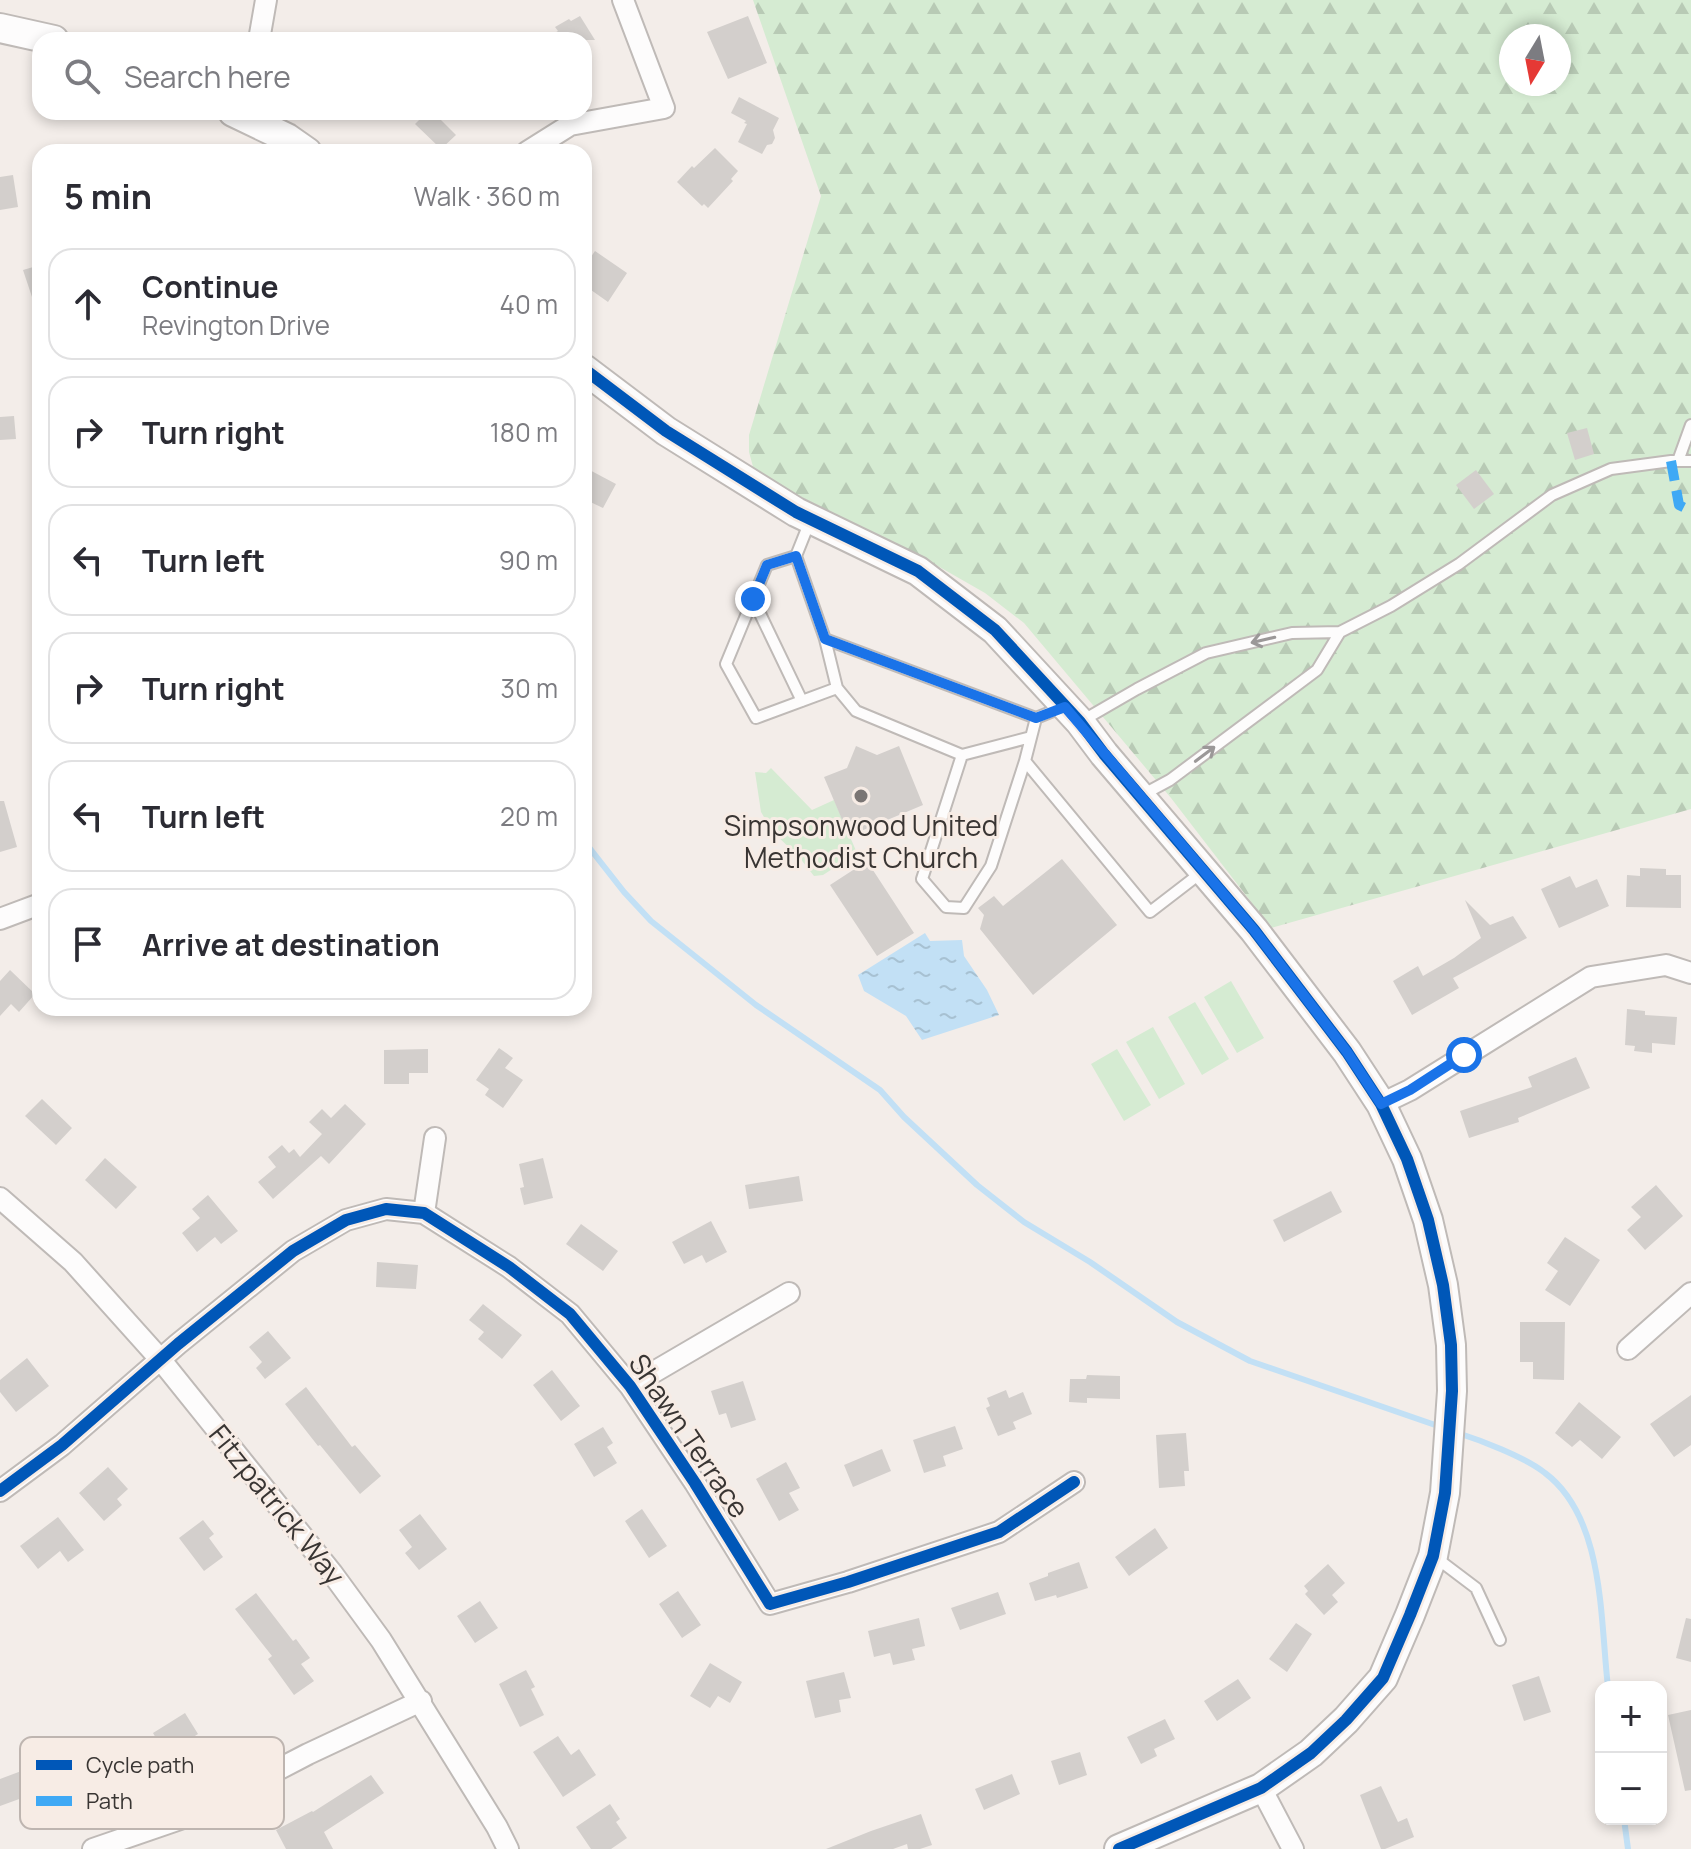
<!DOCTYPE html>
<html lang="en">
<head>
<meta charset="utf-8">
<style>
	body { margin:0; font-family:Manrope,sans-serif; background:#f2f2f3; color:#2b2b33 }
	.controls { position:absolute; right:24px; bottom:24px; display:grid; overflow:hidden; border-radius:16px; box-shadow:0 4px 12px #0003 }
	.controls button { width:72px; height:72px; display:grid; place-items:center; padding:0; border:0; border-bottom:2px solid #e1e1e2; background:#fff; color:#2b2b33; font:40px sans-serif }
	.compass { position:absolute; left:1499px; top:24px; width:72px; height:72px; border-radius:50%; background:#fff; box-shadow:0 4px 12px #0003; rotate:190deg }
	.stop { position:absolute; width:24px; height:24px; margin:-18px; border:6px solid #1a73e8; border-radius:50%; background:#fff }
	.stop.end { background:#1a73e8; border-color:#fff; box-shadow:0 2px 8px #0008 }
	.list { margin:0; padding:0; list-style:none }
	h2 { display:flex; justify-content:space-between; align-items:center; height:104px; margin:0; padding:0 32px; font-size:34px }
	h2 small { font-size:26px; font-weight:400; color:#7c7c81 }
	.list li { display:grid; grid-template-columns:52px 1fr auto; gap:24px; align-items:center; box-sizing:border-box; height:112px; margin:0 16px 16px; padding:0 16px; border:2px solid #e1e1e2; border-radius:24px }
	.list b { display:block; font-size:30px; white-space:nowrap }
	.list p { margin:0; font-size:26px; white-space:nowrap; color:#7c7c81 }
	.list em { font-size:26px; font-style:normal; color:#7c7c81 }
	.icon { flex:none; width:44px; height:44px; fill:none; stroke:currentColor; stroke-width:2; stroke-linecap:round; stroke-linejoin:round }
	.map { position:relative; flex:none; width:1691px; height:1849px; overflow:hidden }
	.search { position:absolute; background:#fff; box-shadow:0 4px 12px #0003; left:32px; top:32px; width:560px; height:88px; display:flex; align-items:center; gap:20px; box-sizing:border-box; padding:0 28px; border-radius:24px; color:#7c7c81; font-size:30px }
	.panel { position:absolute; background:#fff; box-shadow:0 4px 12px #0003; left:32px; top:144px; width:560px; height:872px; border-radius:24px }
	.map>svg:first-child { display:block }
	.forest { fill:url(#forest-firs); fill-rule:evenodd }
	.green { fill:#d5ebd2 }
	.water { fill:url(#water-ripples) }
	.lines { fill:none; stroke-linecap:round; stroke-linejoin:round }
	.stream { stroke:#c2e0f5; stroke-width:6 }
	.building { fill:#d3cfcc }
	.lane-casing { stroke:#bfbab7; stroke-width:14 }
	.street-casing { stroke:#bfbab7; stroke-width:24 }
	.secondary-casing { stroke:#bfbab7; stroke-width:32 }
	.lane { stroke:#fdfcfc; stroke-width:10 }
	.street { stroke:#fdfcfc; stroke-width:20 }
	.secondary { stroke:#fdfcfc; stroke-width:28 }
	.quiet { stroke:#3fa9f5; stroke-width:10; stroke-dasharray:20 10; stroke-linecap:butt }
	.cycleway-casing { stroke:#f7ece5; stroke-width:17 }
	.cycleway { stroke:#0057b8; stroke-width:12 }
	.oneway { stroke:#9b9898 }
	.route { stroke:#1a73e8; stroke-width:10 }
	.poi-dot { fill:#7a7573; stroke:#f7ece5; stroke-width:3 }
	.labels { text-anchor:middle; stroke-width:6; stroke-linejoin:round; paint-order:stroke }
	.poi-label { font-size:28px; fill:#393533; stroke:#f7ece5 }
	.street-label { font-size:28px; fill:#393533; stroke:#f7ece5 }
	.key { fill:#f7ece5; stroke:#beb5b0; stroke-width:2 }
	.key-label { font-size:22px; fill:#393533 }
</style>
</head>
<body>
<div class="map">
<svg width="1691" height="1849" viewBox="0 0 1691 1849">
	<defs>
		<pattern id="forest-firs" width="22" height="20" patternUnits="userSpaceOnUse" patternTransform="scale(2)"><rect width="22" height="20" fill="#d5ebd2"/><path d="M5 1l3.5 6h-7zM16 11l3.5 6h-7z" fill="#b8cab5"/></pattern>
		<pattern id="water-ripples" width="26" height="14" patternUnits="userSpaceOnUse" patternTransform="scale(2)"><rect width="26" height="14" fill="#c2e0f5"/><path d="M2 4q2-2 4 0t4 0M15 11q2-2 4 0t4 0" fill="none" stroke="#a7c1d2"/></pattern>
	</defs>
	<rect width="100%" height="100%" fill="#f3ede9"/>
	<path class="forest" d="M753,0h938v809l-420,119 -100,-130 -147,-175 -39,-30 -63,-36 -167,-83 -6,-22v-17l72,-239zM1511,36h48v48h-48z"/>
	<path class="green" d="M771,768l41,42 22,-10 23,53 -34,22 -9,1 -15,-19 -26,-25 -12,-20 -6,-40 11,1z
		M1231,981l33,57 -27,15 -33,-56z
		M1195,1002l34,57 -27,16 -34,-58z
		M1153,1027l32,57 -26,15 -33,-57z
		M1117,1049l34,56 -27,16 -33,-57z"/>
	<path class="water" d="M925,933l5,8 32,-1 2,16 23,34 12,25 -77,25 -16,-24 -42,-25 -6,-16z"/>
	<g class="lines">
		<path class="stream" d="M584,841l40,51 27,29 105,84 124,85 24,27 73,68 47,37 66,40 87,60 73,39 191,66
			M1455,1432c25,8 70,25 90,41 60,45 55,147 63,214
			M1624,1819l4,30"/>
	</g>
	<path class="building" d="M580,16l15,24h-52l15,-9 -3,-4 14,-8 2,2z
		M748,16l19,47 -39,16 -21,-47z
		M739,97l40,21 -6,12 2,8 -3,6 -5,1 -5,9 -24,-12 9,-18 -3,-1 2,-2 -15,-8z
		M427,112h6l23,23 -15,14 -26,-25z
		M715,148l23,23 -7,8 2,2 -25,27 -4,-4 -2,2 -25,-24 15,-16 2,2z
		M13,175l5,32 -18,3v-33z
		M595,251l32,22 -19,29 -24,-17v-18z
		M40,265v47h-3l-14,-42z
		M14,416l2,23 -16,1v-23z
		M1587,428l7,26 -19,6 -8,-27z
		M584,467l32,17 -13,24 -19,-9z
		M1476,470l18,24 -20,15 -18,-24z
		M856,746l21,9 22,-9 24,59 -74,31 -25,-59 23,-9z
		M0,801h4l13,46 -17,5z
		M1062,859l55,66 -84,70 -53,-66 4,-14 -6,-7 16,-12 9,10z
		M867,861l47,72 -37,23 -47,-71z
		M1640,868l26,1v6h15v33l-55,-1 1,-32 13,1z
		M1570,876l6,12 21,-9 12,27 -50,22 -18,-39z
		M1465,900l25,25 23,-9 14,22 -74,40 6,10 -47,27 -19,-34 25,-15 5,10 31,-18 27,-20z
		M10,970l25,24 -16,18 -8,-8 -11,12v-35z
		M1627,1009l18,2v4l32,2 -2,28 -23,-2v10l-18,-2 1,-5 -10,-1z
		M499,1048l14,10 -8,10 18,12 -20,28 -18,-13 4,-6 -13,-9z
		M428,1049v24h-19v11h-25v-34z
		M1576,1057l14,31 -72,30 1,4 -50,16 -9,-27 72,-24 -4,-10z
		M42,1099l30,29 -16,17 -31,-29z
		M345,1104l21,20 -37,40 -8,-8 -48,43 -15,-17 18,-15 -8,-10 14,-12 7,8 5,-4 6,8 22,-23 -13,-12 13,-13 9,9z
		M105,1158l32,29 -21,22 -31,-29z
		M543,1158l10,40 -29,7 -4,-17 4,-1 -5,-23z
		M799,1176l4,25 -54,8 -4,-24z
		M1656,1185l27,31 -38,34 -18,-20 14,-13 -10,-10z
		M1331,1191l11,21 -58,30 -11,-22z
		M208,1195l30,36 -17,13 -6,-7 -18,15 -15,-19 18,-15 -8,-9z
		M711,1221l16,31 -21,11 -4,-8 -18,9 -12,-22z
		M581,1224l37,27 -15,20 -37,-27z
		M1565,1237l35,23 -30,46 -25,-16 13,-19 -11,-8z
		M377,1262l41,3 -2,24 -40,-2z
		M483,1304l39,31 -20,24 -24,-20 6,-7 -15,-12z
		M1520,1322h45l-1,58 -31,-1v-17h-13z
		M268,1331l23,27 -26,21 -9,-11 6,-6 -13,-15z
		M27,1358l22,28 -33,26 -16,-20v-12z
		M552,1370l28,36 -19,15 -28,-36z
		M1087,1375l33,1v23l-33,-1v5l-18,-1 1,-23h16z
		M743,1381l13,39 -25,8 -5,-15 -7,2 -8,-24z
		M306,1387l46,60 3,-2 26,31 -21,18 -40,-49 -2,1 -33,-42z
		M1006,1390l3,8 14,-6 9,22 -19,8 3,7 -18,7 -12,-28 4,-2 -3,-8z
		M1691,1395v50l-17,12 -24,-33z
		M1579,1402l42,35 -19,22 -22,-19 -8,7 -17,-14z
		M955,1426l8,23 -20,7 3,10 -22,7 -11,-33z
		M603,1427l10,16 -6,4 10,16 -23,14 -20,-33z
		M1186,1433l3,38h-5l1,15 -26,2 -3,-53z
		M882,1449l9,22 -38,16 -9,-22z
		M786,1462l14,26 -11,5 10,17 -20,11 -23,-42z
		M108,1467l20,22 -11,10 5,6 -18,16 -25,-28z
		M642,1509l25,37 -18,12 -24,-37z
		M420,1514l27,35 -28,21 -14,-17 7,-6 -13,-17z
		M58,1517l26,33 -16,12 -8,-11 -22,18 -18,-23z
		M203,1520l11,14 -5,4 14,19 -19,14 -25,-33z
		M1155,1528l13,20 -39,28 -14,-19z
		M1079,1562l9,26 -31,10 -1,-3 -21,6 -6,-18 19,-7v-3z
		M1328,1564l17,19 -13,12 6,7 -14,13 -19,-21 3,-3 -4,-5z
		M678,1591l23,34 -19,13 -23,-34z
		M998,1592l8,22 -46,16 -9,-22z
		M256,1593l37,48 3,-2 14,19 -9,6 13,17 -20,14 -26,-36 4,-3 -37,-47z
		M480,1601l18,27 -23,15 -18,-27z
		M919,1618l6,28 -13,3 3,11 -22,5 -3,-12 -16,4 -6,-26z
		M1686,1618l5,1v43l-15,-4z
		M1296,1623l16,11 -25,38 -18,-13z
		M710,1663l32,19 -12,21 -12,-7 -8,12 -20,-12z
		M526,1670l9,17 -4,2 13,26 -24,12 -21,-43z
		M844,1672l7,26 -12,2 2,12 -26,6 -9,-37z
		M1539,1676l12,36 -27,9 -12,-36z
		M1238,1679l13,19 -34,23 -13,-20z
		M1691,1710v80l-6,1 -17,-76z
		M185,1713l13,21 -19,12 3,5 -14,8 -15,-26z
		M1165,1719l10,20 -21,10 3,7 -16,8 -14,-27z
		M558,1736l13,19 8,-6 17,26 -33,22 -30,-45z
		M1080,1752l7,23 -28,10 -8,-24z
		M24,1770l9,24 -33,12v-27z
		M1012,1774l8,20 -36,16 -9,-21z
		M371,1775l13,18 -60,39 9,17h-47l-10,-19 36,-19 1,1z
		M1381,1786l17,36 9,-4 7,19 -29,12h-4l-21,-54z
		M610,1804l10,15 -4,3 11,16 -16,11h-20l-15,-22z
		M921,1814l11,31 -12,4h-12l-1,-5 -14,5h-67l45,-18z"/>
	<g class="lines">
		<g class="lane-casing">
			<path id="lane" d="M1678,461l13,-36
				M810,521l-14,35 29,83 211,79 27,-11
				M796,556l-29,9 -41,99 30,54 81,-30 -12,-49
				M753,599l49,102
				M837,688l19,23 106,44 69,-18
				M1036,718l-11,43 125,151 52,-40
				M1080,722l57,-33 69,-36 86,-20 48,-1 51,-26 68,-42 93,-69 59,-26 60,-8h20
				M962,755l-40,124 24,28 18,1 27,-42 34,-105
				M1144,794l26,-14 147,-110 23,-38
				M1435,1557l41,31 24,52"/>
		</g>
		<g class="street-casing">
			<path id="street" d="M259,40l7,-40
				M527,152l43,-27 94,-17 -41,-108
				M0,919l40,-15
				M1381,1104l29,-14 181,-113 75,-12 25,8
				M0,1198l73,64 87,97 172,214 49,67 116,187 11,22
				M424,1213l11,-75
				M1628,1349l63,-56
				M630,1386l159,-93
				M0,1491l62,-46 116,-101 115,-93 53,-31 40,-11 38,4 85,54 61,47 60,72 65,97 75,121 78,-22 151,-50 75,-50
				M1261,1788l32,61
				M93,1849l96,-33 119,-62 113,-53"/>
		</g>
		<g class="secondary-casing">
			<path id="secondary" d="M0,28l54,12
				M233,112l54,26 20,14
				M584,369l82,62 130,81 122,59 77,59 85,92 24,32 150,176 93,122 34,52 26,55 21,61 15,65 8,60 1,46 -7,102 -12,63 -23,59 -27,63 -37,42 -35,33 -50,35 -142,61"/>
		</g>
		<use href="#lane" class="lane"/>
		<use href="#street" class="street"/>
		<use href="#secondary" class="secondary"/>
		<path class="quiet" d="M1671,461l8,44 12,6"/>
		<g class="cycleway-casing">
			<path id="cycleway" d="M584,369l82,62 130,81 122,59 77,59 85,92 24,32 150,176 93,122 34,52 26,55 21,61 15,65 8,60 1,46 -7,102 -12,63 -23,59 -27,63 -37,42 -35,33 -50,35 -142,61
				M0,1491l62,-46 116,-101 115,-93 53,-31 40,-11 38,4 85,54 61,47 60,72 65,97 75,121 78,-22 151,-50 75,-50"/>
		</g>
		<use href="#cycleway" class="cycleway"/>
	</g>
	<defs><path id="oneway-shaft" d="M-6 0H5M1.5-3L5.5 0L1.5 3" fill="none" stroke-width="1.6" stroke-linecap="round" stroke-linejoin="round" transform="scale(2)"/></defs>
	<g class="oneway">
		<use href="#oneway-shaft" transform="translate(1263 640) rotate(167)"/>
		<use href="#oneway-shaft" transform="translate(1205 754) rotate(-37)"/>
	</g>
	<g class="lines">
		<path class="route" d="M753,599l14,-34 29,-9 29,83 211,79 29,-11 189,223 93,122 34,52 29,-14 54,-35"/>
	</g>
	<circle class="poi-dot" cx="861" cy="796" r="8"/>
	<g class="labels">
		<g class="poi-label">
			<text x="861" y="836">Simpsonwood United<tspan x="861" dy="32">Methodist Church</tspan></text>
		</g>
		<g class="street-label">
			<text transform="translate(689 1436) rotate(56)" y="10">Shawn Terrace</text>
			<text transform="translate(277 1505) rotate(51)" y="10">Fitzpatrick Way</text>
		</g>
	</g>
	<rect x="20" y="1737" width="264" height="92" rx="12" class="key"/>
	<rect x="36" y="1760" width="36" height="10" fill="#0057b8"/>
	<rect x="36" y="1796" width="36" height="10" fill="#3fa9f5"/>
	<g class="key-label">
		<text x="86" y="1773">Cycle path</text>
		<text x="86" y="1809">Path</text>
	</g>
</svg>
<div class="controls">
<button>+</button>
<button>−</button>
</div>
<svg class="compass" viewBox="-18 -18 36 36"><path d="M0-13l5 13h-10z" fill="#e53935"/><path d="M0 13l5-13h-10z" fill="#7c7c81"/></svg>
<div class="stop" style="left:1464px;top:1055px"></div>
<div class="stop end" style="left:753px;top:599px"></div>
<div class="search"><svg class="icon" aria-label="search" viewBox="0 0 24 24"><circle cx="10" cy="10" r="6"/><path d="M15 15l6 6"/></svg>Search here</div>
<section class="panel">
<h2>5 min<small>Walk · 360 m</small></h2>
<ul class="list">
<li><svg class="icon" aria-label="ahead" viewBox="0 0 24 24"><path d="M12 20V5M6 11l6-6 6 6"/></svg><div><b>Continue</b><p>Revington Drive</p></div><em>40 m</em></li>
<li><svg class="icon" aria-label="right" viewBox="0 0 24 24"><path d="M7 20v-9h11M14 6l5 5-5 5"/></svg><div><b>Turn right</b></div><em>180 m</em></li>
<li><svg class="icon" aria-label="left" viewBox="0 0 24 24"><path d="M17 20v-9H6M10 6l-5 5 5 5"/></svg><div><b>Turn left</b></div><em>90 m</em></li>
<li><svg class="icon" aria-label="right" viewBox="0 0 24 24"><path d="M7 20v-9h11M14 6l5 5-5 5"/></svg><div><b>Turn right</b></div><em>30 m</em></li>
<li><svg class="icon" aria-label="left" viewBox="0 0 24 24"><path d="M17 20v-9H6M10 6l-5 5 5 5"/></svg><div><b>Turn left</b></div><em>20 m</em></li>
<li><svg class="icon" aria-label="arrive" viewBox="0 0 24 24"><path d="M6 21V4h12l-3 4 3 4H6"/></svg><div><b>Arrive at destination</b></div></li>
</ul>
</section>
</div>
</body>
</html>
